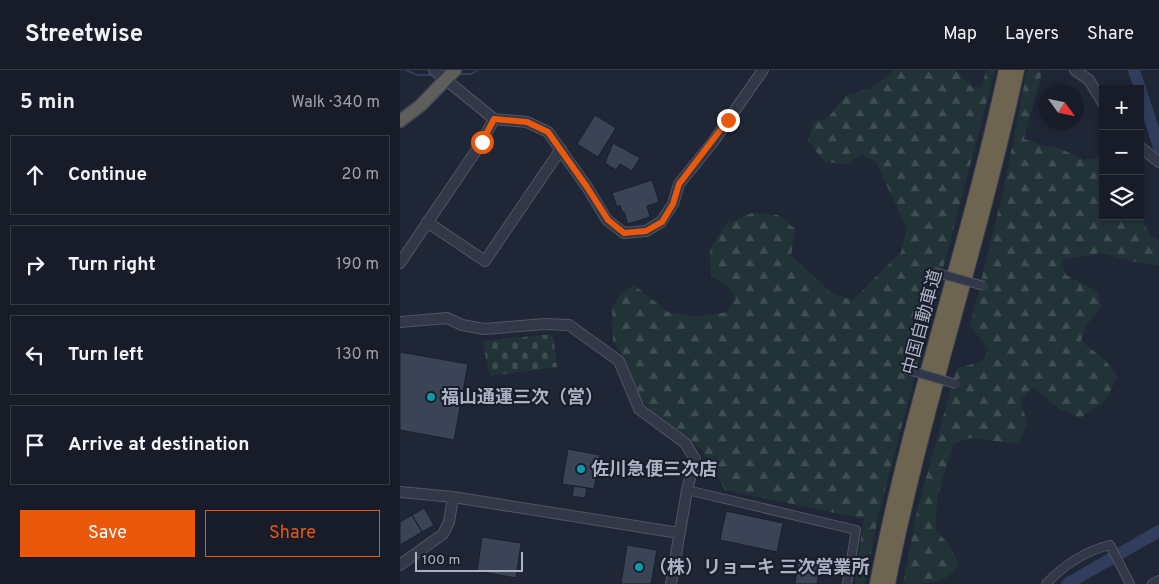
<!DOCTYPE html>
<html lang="en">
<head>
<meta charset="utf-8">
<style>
	body { margin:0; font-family:Overpass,"Noto Sans JP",sans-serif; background:#202530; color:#f1f3f6 }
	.controls { position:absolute; right:15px; top:15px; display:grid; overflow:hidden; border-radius:0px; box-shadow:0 2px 8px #0003 }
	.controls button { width:45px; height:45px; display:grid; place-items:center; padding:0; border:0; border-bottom:1px solid #363a45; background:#171c28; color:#f1f3f6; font:25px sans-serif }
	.compass { position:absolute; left:639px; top:15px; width:45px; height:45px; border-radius:50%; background:#171c28; box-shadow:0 2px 8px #0003; rotate:123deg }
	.scale { position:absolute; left:15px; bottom:12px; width:108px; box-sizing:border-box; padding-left:5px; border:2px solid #acb2c4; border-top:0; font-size:14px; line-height:18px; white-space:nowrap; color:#acb2c4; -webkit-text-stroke:4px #181d2b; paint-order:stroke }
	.stop { position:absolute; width:15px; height:15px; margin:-11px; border:4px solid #ea580c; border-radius:50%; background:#fff }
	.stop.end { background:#ea580c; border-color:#fff; box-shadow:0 1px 5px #0008 }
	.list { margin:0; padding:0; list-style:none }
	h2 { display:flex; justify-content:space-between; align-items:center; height:65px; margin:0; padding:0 20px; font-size:21px }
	h2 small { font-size:16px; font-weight:400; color:#9ea1a8 }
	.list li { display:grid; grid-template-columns:32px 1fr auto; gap:15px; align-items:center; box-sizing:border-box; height:80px; margin:0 10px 10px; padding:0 10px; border:1px solid #363a45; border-radius:0px }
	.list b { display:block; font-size:19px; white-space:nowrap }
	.list em { font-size:16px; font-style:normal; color:#9ea1a8 }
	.actions { display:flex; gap:10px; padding:15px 20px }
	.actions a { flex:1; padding:11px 0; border:1px solid #ea580c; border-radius:0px; text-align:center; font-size:18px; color:#ea580c }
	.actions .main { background:#ea580c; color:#fff }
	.icon { flex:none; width:28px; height:28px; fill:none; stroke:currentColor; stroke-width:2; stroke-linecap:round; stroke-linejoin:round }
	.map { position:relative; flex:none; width:759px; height:514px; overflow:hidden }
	header { display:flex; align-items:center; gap:30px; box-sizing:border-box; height:70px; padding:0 25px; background:#171c28; border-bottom:1px solid #363a45 }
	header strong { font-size:24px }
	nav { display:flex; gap:28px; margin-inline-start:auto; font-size:18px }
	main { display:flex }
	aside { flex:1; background:#171c28 }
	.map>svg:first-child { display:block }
	.forest { fill:url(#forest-firs) }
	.cemetery { fill:url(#cemetery-stones) }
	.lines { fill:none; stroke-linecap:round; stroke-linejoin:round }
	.stream { stroke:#303d5c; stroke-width:2 }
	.river { stroke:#303d5c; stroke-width:12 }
	.building { fill:#3b4357; stroke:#1a1f2d }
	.minor-casing { stroke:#505565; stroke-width:10 }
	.tertiary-casing { stroke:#505565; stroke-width:12 }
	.trunk-casing { stroke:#3d4251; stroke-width:15 }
	.motorway-casing { stroke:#3d4251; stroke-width:16 }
	.minor { stroke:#323847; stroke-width:8 }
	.tertiary { stroke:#323847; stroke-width:10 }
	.trunk { stroke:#5e5e5b; stroke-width:12 }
	.motorway { stroke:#6d654f; stroke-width:14 }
	.minor-bridge-casing { stroke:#505565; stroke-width:10; stroke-linecap:butt }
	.minor-bridge { stroke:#323847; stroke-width:8 }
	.route { stroke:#ea580c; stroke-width:6 }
	.culture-dot { fill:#0f9aa8; stroke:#181d2b; stroke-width:2 }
	.labels { text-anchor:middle; stroke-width:4; stroke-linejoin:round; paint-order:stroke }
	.street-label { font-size:18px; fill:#acb2c4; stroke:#181d2b }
	.poi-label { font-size:18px; font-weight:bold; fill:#acb2c4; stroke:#181d2b; text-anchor:start }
</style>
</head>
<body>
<header>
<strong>Streetwise</strong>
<nav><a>Map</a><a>Layers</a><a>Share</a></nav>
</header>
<main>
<aside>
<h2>5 min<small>Walk · 340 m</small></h2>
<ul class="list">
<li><svg class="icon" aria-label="ahead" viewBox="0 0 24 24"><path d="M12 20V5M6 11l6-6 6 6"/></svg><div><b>Continue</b></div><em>20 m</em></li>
<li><svg class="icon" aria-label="right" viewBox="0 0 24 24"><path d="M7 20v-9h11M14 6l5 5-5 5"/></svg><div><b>Turn right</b></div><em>190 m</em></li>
<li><svg class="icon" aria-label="left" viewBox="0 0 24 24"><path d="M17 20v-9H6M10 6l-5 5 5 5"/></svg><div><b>Turn left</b></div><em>130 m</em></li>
<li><svg class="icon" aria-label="arrive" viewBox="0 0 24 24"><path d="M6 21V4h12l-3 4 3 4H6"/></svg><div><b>Arrive at destination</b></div></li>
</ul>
<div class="actions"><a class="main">Save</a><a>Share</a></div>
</aside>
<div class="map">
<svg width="759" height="514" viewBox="0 0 759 514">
	<defs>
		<pattern id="forest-firs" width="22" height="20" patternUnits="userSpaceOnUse" patternTransform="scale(1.25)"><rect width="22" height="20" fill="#223338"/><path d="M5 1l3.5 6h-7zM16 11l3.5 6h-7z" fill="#3f4e53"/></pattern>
		<pattern id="cemetery-stones" width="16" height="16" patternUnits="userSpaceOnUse" patternTransform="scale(1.25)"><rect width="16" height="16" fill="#223338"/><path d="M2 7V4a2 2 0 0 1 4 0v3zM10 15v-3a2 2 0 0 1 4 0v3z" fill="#3f4e53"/></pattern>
	</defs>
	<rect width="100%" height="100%" fill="#1f2636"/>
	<path class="forest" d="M494,0h61l17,17 10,1 4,-18h9l-117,447 -13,67h-11l10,-65 -139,-29 -24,-42 -46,-33 -15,-17 -14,-38 -13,-18 -1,-35 10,-15 12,-7 34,27 29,5 30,-5 9,-13 -8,-12 -17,-11 -1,-28 15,-23 27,-12 26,2 17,14 -4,27 42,38 20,6 48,-48 6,-23 -31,-67 -15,-8 -15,11 -23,-4 -15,-21 6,-18 14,-4 18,-23 26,-7z
		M627,0h14c0,22 -13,45 -17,69l17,6 18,3 25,12 19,-4v60h37v-3l10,23 9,5v24l-24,-3 -34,-9 -39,7 4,15 31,16 4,16 -15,19 -5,15 24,19 13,17 -14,25 -24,16 -22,-10 -25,-21 -12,13 6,24 -8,20 -49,-6 -17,6 -16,54 -1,32 13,15 9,18c-7,21 -33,21 -55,21l15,-78 39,-138 24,-6 8,-13 -19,-23 35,-143z"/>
	<path class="cemetery" d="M153,264l4,33 -67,9 -8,-35z"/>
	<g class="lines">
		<path class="stream" d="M6,0l11,5h15
			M57,4h14l7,-4"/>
		<path class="river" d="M734,0l25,77
			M667,514l92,-53"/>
	</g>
	<path class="building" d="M195,45l21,13 -18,29 -21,-13z
		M213,73l27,15 -8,13 -12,-7 -4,6 -11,-7z
		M252,110l7,22 -12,4 3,11 -22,7 -4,-12h-2l-2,-7 -3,2 -5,-14z
		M0,282l68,12 -14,76 -54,-10z
		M168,379l32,6 -6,34 -32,-5z
		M174,416l13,2 -2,10 -13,-2z
		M24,438l10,17 -12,7 -10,-17z
		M326,441l57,12 -6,29 -57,-12z
		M12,445l10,17 -22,13v-23z
		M82,467l39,6 -5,35 -39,-7z
		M227,475l30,5 -6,34h-30z
		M399,486l22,4 -4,24h-22z"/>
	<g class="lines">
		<g class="minor-casing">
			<path id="minor" d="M287,420l169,40 -9,54
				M646,514c17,-18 39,-33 64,-39l20,39"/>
		</g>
		<g class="tertiary-casing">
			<path id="tertiary" d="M34,0l60,49 33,3 21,10 39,55 20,33 17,13 22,-2 15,-9 12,-18 6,-20 34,-42 50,-72
				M675,0l14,10 14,23
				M740,77l19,15
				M27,152l58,39 76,-112
				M0,193l82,-121 12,-23
				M0,252l47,-4 15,7 22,4 61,-5 24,1 50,36 20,48 46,34 10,16 -8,31 -16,94
				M0,422l53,5 226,36
				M0,495l43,-31 6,-12 4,-25
				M753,514l6,-3"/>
		</g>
		<g class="trunk-casing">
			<path id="trunk" d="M0,51l20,-15 35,-36"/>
		</g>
		<g class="motorway-casing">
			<path id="motorway" d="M477,514c33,-174 92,-341 129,-514
				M488,514c34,-174 92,-341 129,-514"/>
		</g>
		<use href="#minor" class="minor"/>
		<use href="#tertiary" class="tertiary"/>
		<use href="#trunk" class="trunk"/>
		<use href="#motorway" class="motorway"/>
		<g class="minor-bridge-casing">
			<path id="minor-bridge" d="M534,202l50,14
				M505,299l51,15"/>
		</g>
		<use href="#minor-bridge" class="minor-bridge"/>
	</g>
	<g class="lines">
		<path class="route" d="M82,72l12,-23 33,3 21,10 39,55 21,33 16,13 22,-2 16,-9 11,-18 6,-20 49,-64"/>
	</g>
	<g class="culture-dot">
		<circle cx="31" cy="327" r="5"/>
		<circle cx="181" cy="399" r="5"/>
		<circle cx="239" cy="497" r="5"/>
	</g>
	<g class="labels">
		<g class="street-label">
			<text transform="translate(522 252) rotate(-75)" y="6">中国自動車道</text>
		</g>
		<g class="poi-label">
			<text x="41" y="333">福山通運三次（営）</text>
			<text x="191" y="405">佐川急便三次店</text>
			<text x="249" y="503">（株）リョーキ 三次営業所</text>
		</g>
	</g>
</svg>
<div class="controls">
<button>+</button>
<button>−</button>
<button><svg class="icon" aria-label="layers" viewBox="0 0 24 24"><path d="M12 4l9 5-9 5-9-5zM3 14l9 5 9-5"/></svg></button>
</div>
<svg class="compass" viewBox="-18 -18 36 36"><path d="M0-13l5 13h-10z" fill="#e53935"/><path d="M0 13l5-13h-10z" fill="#9ea1a8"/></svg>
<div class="scale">100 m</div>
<div class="stop" style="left:82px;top:72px"></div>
<div class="stop end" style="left:328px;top:50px"></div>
</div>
</main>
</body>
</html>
